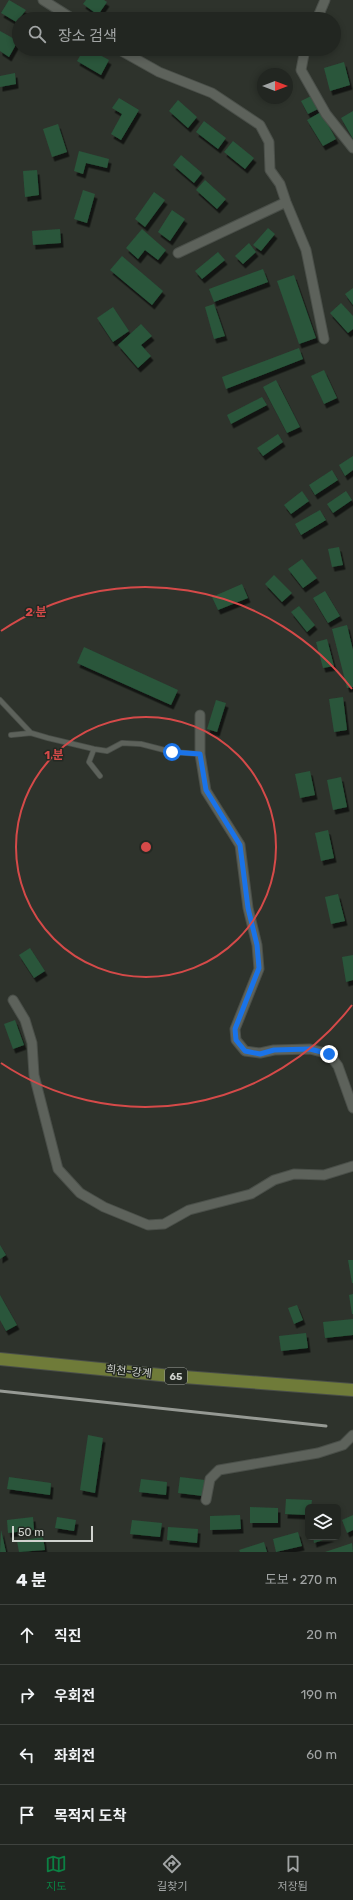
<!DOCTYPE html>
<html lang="ko">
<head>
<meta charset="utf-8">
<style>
	body { margin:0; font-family:Rubik,"Noto Sans KR",sans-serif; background:#2a2e2a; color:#f1f3f6 }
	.controls { position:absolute; right:12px; bottom:12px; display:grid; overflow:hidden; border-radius:6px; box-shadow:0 2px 6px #0003 }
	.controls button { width:36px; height:36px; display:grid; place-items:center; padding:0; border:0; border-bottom:1px solid #3f433f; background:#222621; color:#f1f3f6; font:20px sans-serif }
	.compass { position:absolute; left:257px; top:68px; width:36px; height:36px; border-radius:50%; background:#222621; box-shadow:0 2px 6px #0003; rotate:90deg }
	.scale { position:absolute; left:12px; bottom:10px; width:81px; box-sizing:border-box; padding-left:4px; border:2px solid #d0d3ce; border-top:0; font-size:11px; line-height:14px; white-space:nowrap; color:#d0d3ce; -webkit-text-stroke:3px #242923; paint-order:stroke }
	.stop { position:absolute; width:12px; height:12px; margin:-9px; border:3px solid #1a73e8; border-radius:50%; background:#fff }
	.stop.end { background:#1a73e8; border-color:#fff; box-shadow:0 1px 4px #0008 }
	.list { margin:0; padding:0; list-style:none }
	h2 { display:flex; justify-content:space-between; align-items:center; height:52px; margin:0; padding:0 16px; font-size:17px }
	h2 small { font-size:13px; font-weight:400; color:#a2a5a5 }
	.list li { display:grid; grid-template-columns:26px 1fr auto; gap:12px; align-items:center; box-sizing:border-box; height:60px; padding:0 16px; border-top:1px solid #3f433f }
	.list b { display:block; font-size:15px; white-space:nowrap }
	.list em { font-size:13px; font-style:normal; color:#a2a5a5 }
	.icon { flex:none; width:22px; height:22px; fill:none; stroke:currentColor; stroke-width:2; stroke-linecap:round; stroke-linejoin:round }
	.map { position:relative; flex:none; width:353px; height:1552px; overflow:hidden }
	.search { position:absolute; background:#222621; box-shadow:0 2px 6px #0003; left:12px; right:12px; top:12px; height:44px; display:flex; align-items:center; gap:10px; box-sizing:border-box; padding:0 14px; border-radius:22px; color:#a2a5a5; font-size:15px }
	.sheet { height:292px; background:#222621 }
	nav { display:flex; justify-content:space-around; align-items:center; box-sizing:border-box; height:56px; border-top:1px solid #3f433f; background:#222621; font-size:11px; color:#a2a5a5 }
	nav a { display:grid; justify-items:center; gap:2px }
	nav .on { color:#0b8043 }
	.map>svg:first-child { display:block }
	.building { fill:#29563b; filter:url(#shadow) }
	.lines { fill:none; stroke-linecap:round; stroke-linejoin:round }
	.lane-casing { stroke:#4a4f49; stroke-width:6 }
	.street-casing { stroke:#4a4f49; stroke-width:11 }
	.primary-casing { stroke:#4a4f49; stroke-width:14 }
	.lane { stroke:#5d625b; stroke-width:4.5 }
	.street { stroke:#5d625b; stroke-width:9 }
	.primary { stroke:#6f7b39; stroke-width:12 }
	.rail { stroke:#969a94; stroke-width:3 }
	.route { stroke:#1a73e8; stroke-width:5 }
	.ring { fill:none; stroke:#d54a49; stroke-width:2 }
	.labels { text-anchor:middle; stroke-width:3; stroke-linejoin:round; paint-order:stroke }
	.shield { fill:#242923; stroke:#9ca09b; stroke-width:1 }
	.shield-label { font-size:10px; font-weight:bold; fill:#d0d3ce }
	.street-label { font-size:11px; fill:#d0d3ce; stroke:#242923 }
	.centre { fill:#d54a49; stroke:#242923; stroke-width:2 }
	.ring-label { font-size:12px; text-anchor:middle; font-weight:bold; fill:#d54a49; stroke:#242923; stroke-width:3; stroke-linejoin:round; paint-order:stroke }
</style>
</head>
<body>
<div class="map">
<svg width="353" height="1552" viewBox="0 0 353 1552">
	<defs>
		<filter id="shadow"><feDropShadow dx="2.5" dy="4.5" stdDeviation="0" flood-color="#0009"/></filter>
	</defs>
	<rect width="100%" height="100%" fill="#2e332c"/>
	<path class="building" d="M9,0l17,10 -7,9 -1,4 -17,-10z
		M86,0h18l3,2 -9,13 -15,-11z
		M0,31l18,10 -9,16 -9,-6z
		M84,49h5l20,11 -8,15 -24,-14z
		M344,62l6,23 -20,6 -6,-23z
		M15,73l1,11 -16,3v-11z
		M311,96l7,13 -10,5 -7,-13z
		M119,98l20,12 -18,30 -10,-6 11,-20 -10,-6z
		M178,100l19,17 -9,11 -19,-17z
		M353,111v28l-12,-21z
		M321,112l15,27 -13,7 -16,-26z
		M204,121l22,17 -8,11 -22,-17z
		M58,124l9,28 -15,5 -9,-28z
		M233,141l21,17 -9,11 -21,-17z
		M79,151l30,8 -2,9 -21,-5 -3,11 -9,-3z
		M181,155l21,18 -8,10 -21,-18z
		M37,170l2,25 -14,2 -2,-26z
		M205,180l21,19 -9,10 -21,-19z
		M83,190l12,4 -8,29 -13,-4z
		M154,192l11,8 -20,27 -10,-8z
		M172,210l13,9 -15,22 -12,-9z
		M268,228l7,6 -14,17 -8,-6z
		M60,229l1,14 -28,2 -1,-14z
		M142,229l24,21 -8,10 -13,-10 -7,9 -12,-11z
		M249,243l7,9 -13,12 -8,-8z
		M218,252l7,8 -23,19 -7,-8z
		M122,256l41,35 -11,14 -42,-35z
		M263,269l5,13 -54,20 -5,-13z
		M294,275l22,63 -17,6 -22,-63z
		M353,288v17l-8,-11z
		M341,303l12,13v13l-5,4 -18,-20z
		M214,304l11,32 -11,3 -9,-32z
		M113,307l16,24 -16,11 -16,-24z
		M141,324l11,12 -11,9 10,11 -13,12 -20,-23z
		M299,348l4,11 -77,30 -4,-12z
		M324,370l13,28 -13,6 -13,-28z
		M276,380l24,47 -13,6 -24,-46z
		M262,397l5,8 -36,19 -4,-9z
		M278,434l5,8 -20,14 -6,-8z
		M353,456v14l-8,6 -6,-11z
		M332,470l6,10 -23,15 -6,-10z
		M302,491l7,10 -18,13 -7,-9z
		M346,491l6,9 -19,13 -6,-9z
		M320,510l6,10 -25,15 -6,-11z
		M339,547l4,18 -11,2 -4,-18z
		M302,559l15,19 -14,10 -15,-19z
		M274,575l18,18 -10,9 -17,-18z
		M242,584l6,14 -30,12 -6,-13z
		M325,591l15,25 -12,7 -15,-25z
		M299,606l16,19 -8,7 -16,-20z
		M347,625l6,25v37l-6,1 -15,-59z
		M327,639l7,27 -11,2 -7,-26z
		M84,647l94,43 -7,15 -94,-42z
		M343,697l4,33 -13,2 -5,-33z
		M216,700l10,3 -9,29 -10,-3z
		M310,771l5,24 -15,3 -5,-24z
		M341,777l6,30 -14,3 -6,-30z
		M328,830l6,28 -13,3 -6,-28z
		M338,894l7,27 -14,3 -6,-27z
		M30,948l15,23 -11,7 -15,-23z
		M353,955v25l-7,2 -4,-25z
		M15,1020l9,25 -11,4 -9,-25z
		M0,1245l6,10 -6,4z
		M348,1260h5v23h-1z
		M353,1294v20h-1l-3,-19z
		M0,1295l17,30 -11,6 -6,-11z
		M297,1305l6,15 -9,4 -6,-16z
		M353,1319v16l-28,3 -2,-16z
		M306,1333l2,15 -27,3 -2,-15z
		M88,1435l15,3 -8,55 -15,-3z
		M9,1477l42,6 -1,12 -43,-6z
		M180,1477l25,3 -2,16 -25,-3z
		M141,1479l26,3 -1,13 -27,-3z
		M286,1499l26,1 -1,7h-3v8l-23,-1z
		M250,1507l28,1v15h-28z
		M240,1515l1,14 -31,1v-14z
		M353,1515v15l-6,3 -5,-13z
		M33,1517l1,13 -26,3 -1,-13z
		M57,1517l19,3 -2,11 -19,-3z
		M132,1520l30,3 -2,14 -30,-3z
		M168,1527l30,2 -1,14 -30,-3z
		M1,1530l5,22h-6z
		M298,1532l4,14 -26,6 -3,-13z
		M43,1537l2,13 -26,2 -2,-11z
		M313,1537h19l-18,6z
		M264,1542l3,10h-27l-1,-2z
		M352,1543l1,9h-28z"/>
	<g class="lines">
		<g class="lane-casing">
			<path id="lane" d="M0,700l31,33 17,5 46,11 13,2 15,-8 19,1 31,8 28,2
				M11,735l20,-2
				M94,749l-5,13 11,14"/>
		</g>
		<g class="street-casing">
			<path id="street" d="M43,0l30,19
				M317,19l8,-19
				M118,49l41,23 53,21 48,32 9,17 1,28 10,14 6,18 20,48 18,89
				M305,49l-4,21 25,44 27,34
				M178,253l108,-51
				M200,715v39l6,37 34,54 8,63 9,37 2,24 -24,60 1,11 9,11 15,2 14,-3 36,-1 19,5 9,12 15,42
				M13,1000l12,20 7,23 2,32 24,94 22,24 24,14 44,18 16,-1 25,-14 62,-16 23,-14 20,-6 30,1 29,-9
				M206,1500l4,-21 9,-9 99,-17 25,-8 10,-10"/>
		</g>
		<g class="primary-casing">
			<path id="primary" d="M0,1359l171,17 182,14"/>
		</g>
		<use href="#lane" class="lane"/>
		<use href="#street" class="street"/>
		<use href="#primary" class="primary"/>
		<path class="rail" d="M0,1391l326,35"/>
	</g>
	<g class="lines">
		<path class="route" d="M172,752l28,2 6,36 34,55 8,63 9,37 2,23 -24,61 1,11 9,11 15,3 14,-4 36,-1 19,5"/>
	</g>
	<g class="ring">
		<circle cx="146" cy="847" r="130"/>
		<path d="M352 1005A260 260 0 0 1 1 1063M1 631A260 260 0 0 1 352 689"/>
	</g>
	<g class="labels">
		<rect class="shield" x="165" y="1368" width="22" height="16" rx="3"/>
		<g class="shield-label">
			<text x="176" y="1380">65</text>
		</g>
		<g class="street-label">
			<text transform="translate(129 1371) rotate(6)" y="4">희천-강계</text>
		</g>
	</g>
	<circle cx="146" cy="847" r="6" class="centre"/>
	<g class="ring-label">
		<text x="36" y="616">2 분</text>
		<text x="54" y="759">1 분</text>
	</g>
</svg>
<div class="controls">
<button><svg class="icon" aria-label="layers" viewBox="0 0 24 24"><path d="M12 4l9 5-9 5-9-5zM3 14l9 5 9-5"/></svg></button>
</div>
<svg class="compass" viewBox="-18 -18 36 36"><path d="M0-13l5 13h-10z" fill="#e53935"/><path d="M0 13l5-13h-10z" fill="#a2a5a5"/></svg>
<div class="scale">50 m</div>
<div class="stop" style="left:172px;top:752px"></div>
<div class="stop end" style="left:329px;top:1054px"></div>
<div class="search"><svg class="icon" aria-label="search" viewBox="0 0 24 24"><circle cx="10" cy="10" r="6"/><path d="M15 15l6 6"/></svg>장소 검색</div>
</div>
<section class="sheet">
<h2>4 분<small>도보 · 270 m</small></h2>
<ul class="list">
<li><svg class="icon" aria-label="ahead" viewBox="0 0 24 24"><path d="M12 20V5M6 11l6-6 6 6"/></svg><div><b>직진</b></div><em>20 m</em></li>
<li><svg class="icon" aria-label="right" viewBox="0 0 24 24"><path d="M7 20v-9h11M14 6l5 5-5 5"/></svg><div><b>우회전</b></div><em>190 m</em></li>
<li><svg class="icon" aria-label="left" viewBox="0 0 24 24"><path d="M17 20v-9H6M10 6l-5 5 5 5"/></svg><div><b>좌회전</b></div><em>60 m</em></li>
<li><svg class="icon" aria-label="arrive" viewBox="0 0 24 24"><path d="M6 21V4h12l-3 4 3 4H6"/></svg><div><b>목적지 도착</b></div></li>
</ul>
</section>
<nav>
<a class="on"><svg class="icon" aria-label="map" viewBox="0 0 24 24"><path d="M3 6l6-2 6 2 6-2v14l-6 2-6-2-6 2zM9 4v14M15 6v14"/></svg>지도</a>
<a><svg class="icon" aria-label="directions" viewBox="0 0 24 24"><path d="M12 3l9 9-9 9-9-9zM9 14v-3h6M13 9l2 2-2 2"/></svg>길찾기</a>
<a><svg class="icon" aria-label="saved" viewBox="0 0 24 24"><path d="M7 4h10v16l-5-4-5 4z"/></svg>저장됨</a>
</nav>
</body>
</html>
